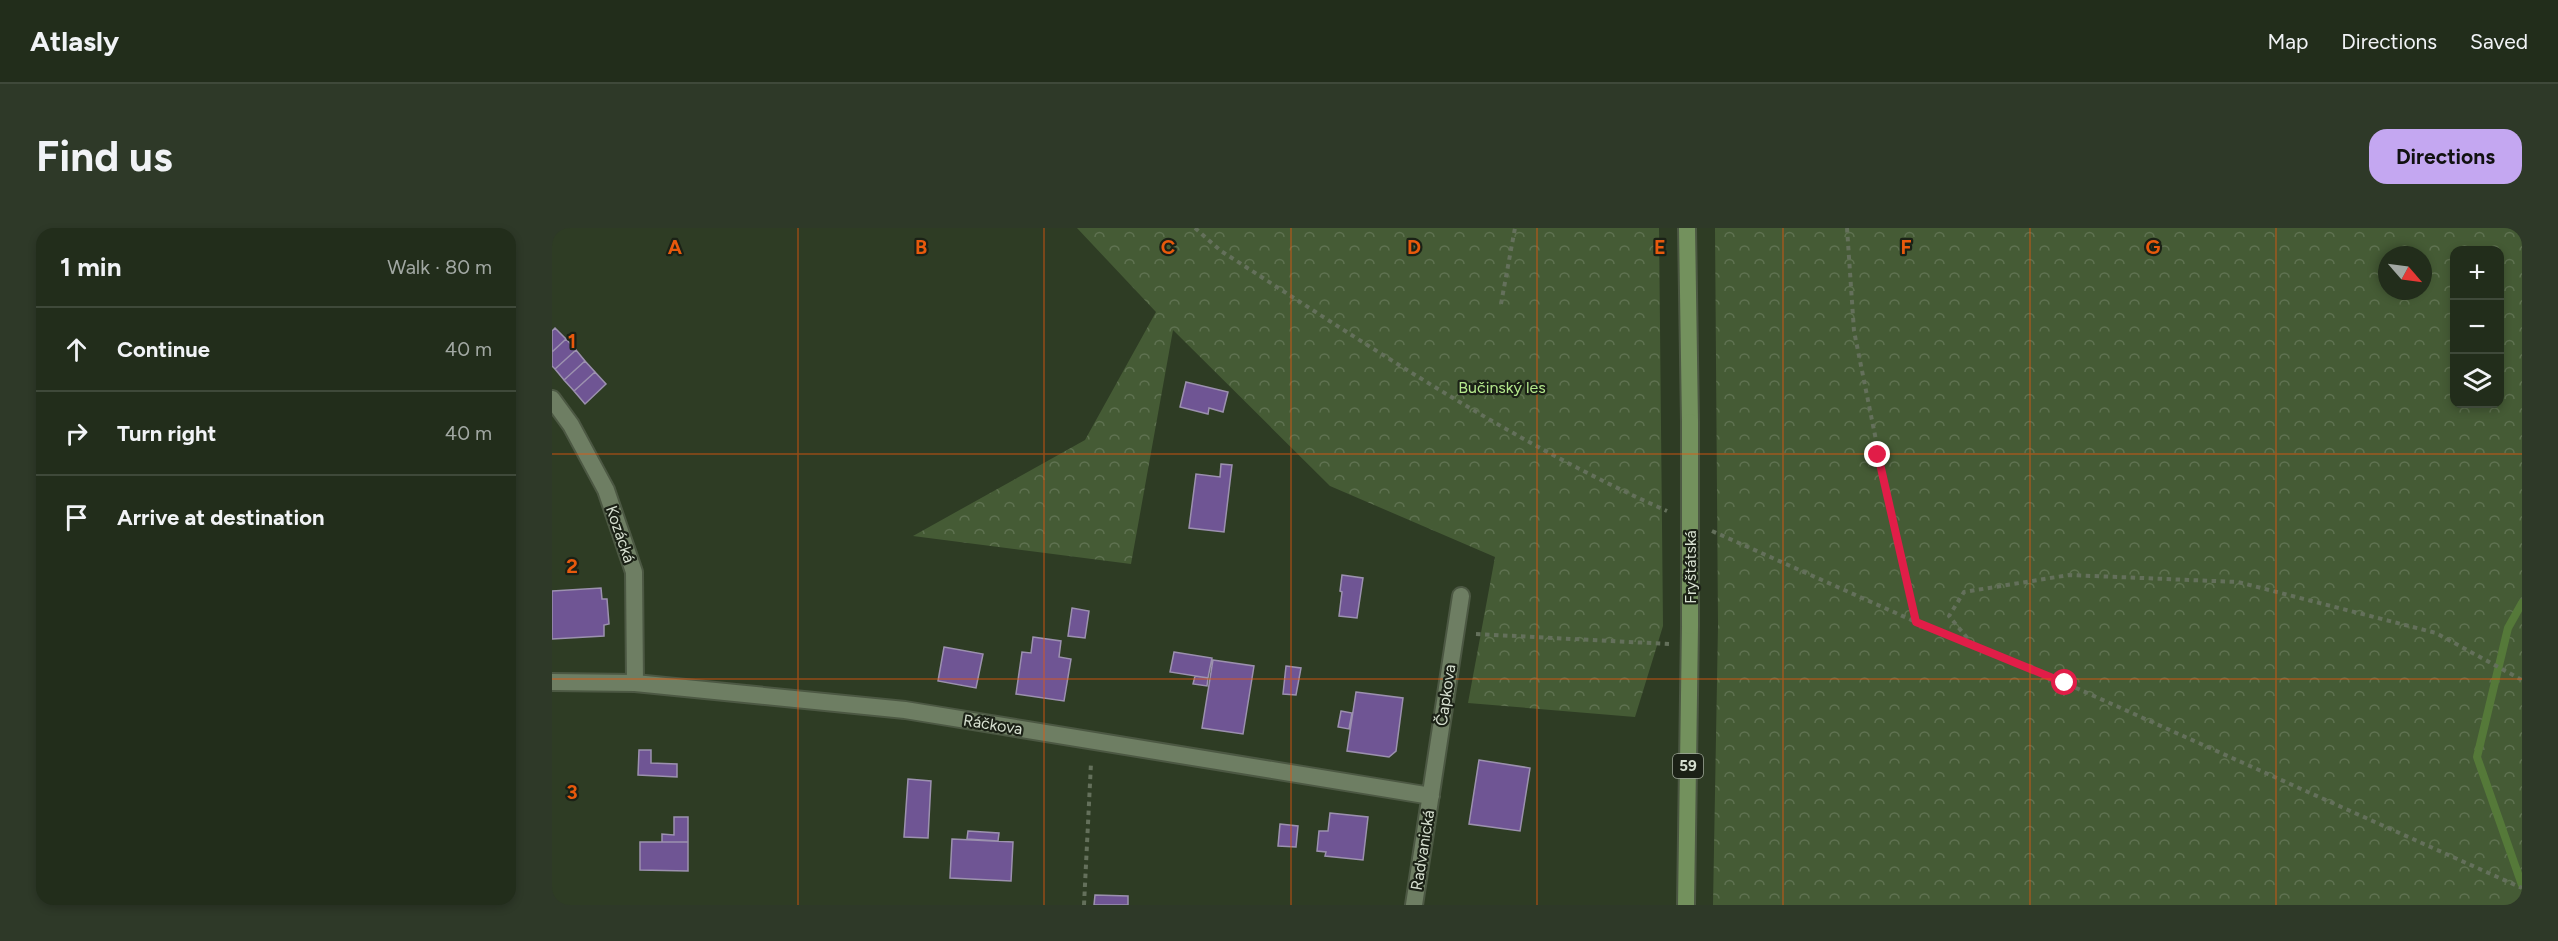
<!DOCTYPE html>
<html lang="en">
<head>
<meta charset="utf-8">
<style>
	body { margin:0; font-family:Figtree,sans-serif; background:#2e3928; color:#f1f3f6 }
	.controls { position:absolute; right:18px; top:18px; display:grid; overflow:hidden; border-radius:12px; box-shadow:0 3px 9px #0003 }
	.controls button { width:54px; height:54px; display:grid; place-items:center; padding:0; border:0; border-bottom:2px solid #3f493a; background:#222d1b; color:#f1f3f6; font:30px sans-serif }
	.compass { position:absolute; left:1826px; top:18px; width:54px; height:54px; border-radius:50%; background:#222d1b; box-shadow:0 3px 9px #0003; rotate:118deg }
	.stop { position:absolute; width:18px; height:18px; margin:-14px; border:4px solid #e11d48; border-radius:50%; background:#fff }
	.stop.end { background:#e11d48; border-color:#fff; box-shadow:0 2px 6px #0008 }
	.list { margin:0; padding:0; list-style:none }
	h2 { display:flex; justify-content:space-between; align-items:center; height:78px; margin:0; padding:0 24px; font-size:26px }
	h2 small { font-size:20px; font-weight:400; color:#a2a8a3 }
	.list li { display:grid; grid-template-columns:39px 1fr auto; gap:18px; align-items:center; box-sizing:border-box; height:84px; padding:0 24px; border-top:2px solid #3f493a }
	.list b { display:block; font-size:22px; white-space:nowrap }
	.list em { font-size:20px; font-style:normal; color:#a2a8a3 }
	.icon { flex:none; width:33px; height:33px; fill:none; stroke:currentColor; stroke-width:2; stroke-linecap:round; stroke-linejoin:round }
	.map { position:relative; flex:none; width:1970px; height:677px; overflow:hidden; border-radius:18px }
	header { display:flex; align-items:center; gap:36px; box-sizing:border-box; height:84px; padding:0 30px; background:#222d1b; border-bottom:2px solid #3f493a }
	header strong { font-size:28px }
	nav { display:flex; gap:33px; margin-inline-start:auto; font-size:21px }
	.intro { display:flex; align-items:center; justify-content:space-between; box-sizing:border-box; height:144px; padding:0 36px }
	h1 { margin:0; font-size:42px }
	.button { padding:15px 27px; border-radius:18px; background:#c4a7f1; color:#111; font-size:21px; font-weight:700 }
	main { display:flex; gap:36px; padding:0 36px }
	aside { flex:1; background:#222d1b; border-radius:18px; box-shadow:0 3px 9px #0003 }
	.map>svg:first-child { display:block }
	.forest { fill:url(#forest-crowns); fill-rule:evenodd }
	.lines { fill:none; stroke-linecap:round; stroke-linejoin:round }
	.stream { stroke:#557939; stroke-width:8 }
	.building { fill:#6f5594; stroke:#9c91af; stroke-width:1.5 }
	.minor-casing { stroke:#4c5843; stroke-width:20 }
	.primary-casing { stroke:#4c5843; stroke-width:20 }
	.path { stroke:#64705b; stroke-width:4; stroke-dasharray:4.5 4.5; stroke-linecap:butt }
	.minor { stroke:#6e7e63; stroke-width:16 }
	.primary { stroke:#73915d; stroke-width:16 }
	.primary-bridge-casing { stroke:#4c5843; stroke-width:20; stroke-linecap:butt }
	.primary-bridge { stroke:#73915d; stroke-width:16 }
	.route { stroke:#e11d48; stroke-width:8 }
	.grid { fill:none; stroke:#e8590c; stroke-width:1.5; stroke-opacity:0.55 }
	.labels { text-anchor:middle; stroke-width:4.5; stroke-linejoin:round; paint-order:stroke }
	.shield { fill:#1b2116; stroke:#9fa799; stroke-width:1.5 }
	.shield-label { font-size:15px; font-weight:bold; fill:#d7e0d1 }
	.park-label { font-size:16px; fill:#b4e78c; stroke:#1b2116 }
	.street-label { font-size:16px; fill:#d7e0d1; stroke:#1b2116 }
	.grid-label { font-size:20px; text-anchor:middle; font-weight:bold; fill:#e8590c; stroke:#1b2116; stroke-width:4.5; stroke-linejoin:round; paint-order:stroke }
</style>
</head>
<body>
<header>
<strong>Atlasly</strong>
<nav><a>Map</a><a>Directions</a><a>Saved</a></nav>
</header>
<div class="intro"><h1>Find us</h1><a class="button">Directions</a></div>
<main>
<aside>
<h2>1 min<small>Walk · 80 m</small></h2>
<ul class="list">
<li><svg class="icon" aria-label="ahead" viewBox="0 0 24 24"><path d="M12 20V5M6 11l6-6 6 6"/></svg><div><b>Continue</b></div><em>40 m</em></li>
<li><svg class="icon" aria-label="right" viewBox="0 0 24 24"><path d="M7 20v-9h11M14 6l5 5-5 5"/></svg><div><b>Turn right</b></div><em>40 m</em></li>
<li><svg class="icon" aria-label="arrive" viewBox="0 0 24 24"><path d="M6 21V4h12l-3 4 3 4H6"/></svg><div><b>Arrive at destination</b></div></li>
</ul>
</aside>
<div class="map">
<svg width="1970" height="677" viewBox="0 0 1970 677">
	<defs>
		<pattern id="forest-crowns" width="20" height="18" patternUnits="userSpaceOnUse" patternTransform="scale(1.5)"><rect width="20" height="18" fill="#455b35"/><path d="M2 6a3 3 0 1 1 6 0M12 15a3 3 0 1 1 6 0" fill="none" stroke="#5f7251"/></pattern>
	</defs>
	<rect width="100%" height="100%" fill="#2e3c24"/>
	<path class="forest" d="M525,0h582l4,398 -28,91 -167,-14 27,-146 -165,-71 -157,-156 -42,234 -218,-28 172,-96 71,-128z
		M1163,0h807v677h-809l5,-279zM1902,22h46v154h-46zM1835,27h36v36h-36z"/>
	<g class="lines">
		<path class="stream" d="M1970,375l-14,25 -31,129 45,128"/>
	</g>
	<path class="building" d="M3,100l11,11 -14,13v-21z
		M14,111l10,11 -21,19 -3,-3v-14z
		M24,122l9,11 -21,19 -9,-11z
		M33,133l10,11 -21,19 -10,-11z
		M43,144l11,12 -21,20 -11,-13z
		M634,154l42,10 -5,20 -14,-4 -1,6 -28,-7z
		M669,236l11,1 -8,67 -35,-4 7,-54 24,3z
		M790,347l21,3 -6,40 -18,-2 3,-24 -2,-1z
		M49,360l1,11h5l2,25 -5,1v11l-52,3v-48z
		M520,380l17,3 -4,27 -17,-2z
		M481,409l28,4 -2,16 12,2 -7,42 -48,-7 6,-42 9,1z
		M392,419l39,7 -7,34 -38,-7z
		M622,424l38,6 -4,20 -38,-6z
		M661,432l41,6 -11,68 -41,-6z
		M734,438l15,2 -5,27 -13,-1z
		M643,448l13,2 -1,8 -14,-2z
		M804,464l47,6 -7,53 -7,6 -42,-6z
		M789,483l11,2 -3,16 -11,-2z
		M87,522h12v13l26,1v13l-39,-2z
		M927,532l51,8 -10,63 -51,-7z
		M356,551l23,2 -3,57 -24,-1z
		M778,585l38,4 -5,43 -38,-4 1,-4 -9,-1 2,-20h9z
		M122,589h14v25h-26v-8l12,1z
		M728,596l18,2 -2,21 -18,-1z
		M416,603l31,2 -1,8 -31,-2z
		M400,611l61,3 -2,39 -61,-3z
		M88,614h48v29l-48,-1z
		M543,667l33,1v9h-34z"/>
	<g class="lines">
		<g class="minor-casing">
			<path id="minor" d="M0,171l19,26 35,65 28,82 1,111
				M0,454l83,1 270,27 526,86
				M862,677l47,-309"/>
		</g>
		<g class="primary-casing">
			<path id="primary" d="M1135,0l3,194
				M1134,677l4,-279"/>
		</g>
		<path class="path" d="M643,0l26,23c145,93 288,190 446,260
			M1295,0l7,103 25,124 37,167
			M949,76l14,-76
			M1160,303l204,91 149,61 457,205
			M924,406l193,10
			M1421,417l-24,-29 15,-24 105,-17 169,7 198,51 86,47
			M532,677l7,-142"/>
		<use href="#minor" class="minor"/>
		<use href="#primary" class="primary"/>
		<g class="primary-bridge-casing">
			<path id="primary-bridge" d="M1138,194v204"/>
		</g>
		<use href="#primary-bridge" class="primary-bridge"/>
	</g>
	<g class="lines">
		<path class="route" d="M1326,227l38,167 149,61"/>
	</g>
	<path class="grid" d="M246,0v677M492,0v677M739,0v677M985,0v677M1231,0v677M1478,0v677M1724,0v677M0,226h1970M0,451h1970"/>
	<g class="labels">
		<rect class="shield" x="1121" y="526" width="30" height="24" rx="4.5"/>
		<g class="shield-label">
			<text x="1136" y="543">59</text>
		</g>
		<g class="park-label">
			<text x="950" y="165">Bučinský les</text>
		</g>
		<g class="street-label">
			<text transform="translate(69 306) rotate(71)" y="6">Kozácká</text>
			<text transform="translate(1138 339) rotate(-90)" y="6">Fryštátská</text>
			<text transform="translate(893 467) rotate(-82)" y="6">Čapkova</text>
			<text transform="translate(441 496) rotate(9)" y="6">Ráčkova</text>
			<text transform="translate(870 622) rotate(-81)" y="6">Radvanická</text>
		</g>
	</g>
	<g class="grid-label">
		<text x="123" y="26">A</text>
		<text x="369" y="26">B</text>
		<text x="616" y="26">C</text>
		<text x="862" y="26">D</text>
		<text x="1108" y="26">E</text>
		<text x="1354" y="26">F</text>
		<text x="1601" y="26">G</text>
		<text x="20" y="120">1</text>
		<text x="20" y="345">2</text>
		<text x="20" y="571">3</text>
	</g>
</svg>
<div class="controls">
<button>+</button>
<button>−</button>
<button><svg class="icon" aria-label="layers" viewBox="0 0 24 24"><path d="M12 4l9 5-9 5-9-5zM3 14l9 5 9-5"/></svg></button>
</div>
<svg class="compass" viewBox="-18 -18 36 36"><path d="M0-13l5 13h-10z" fill="#e53935"/><path d="M0 13l5-13h-10z" fill="#a2a8a3"/></svg>
<div class="stop" style="left:1513px;top:455px"></div>
<div class="stop end" style="left:1326px;top:227px"></div>
</div>
</main>
</body>
</html>
